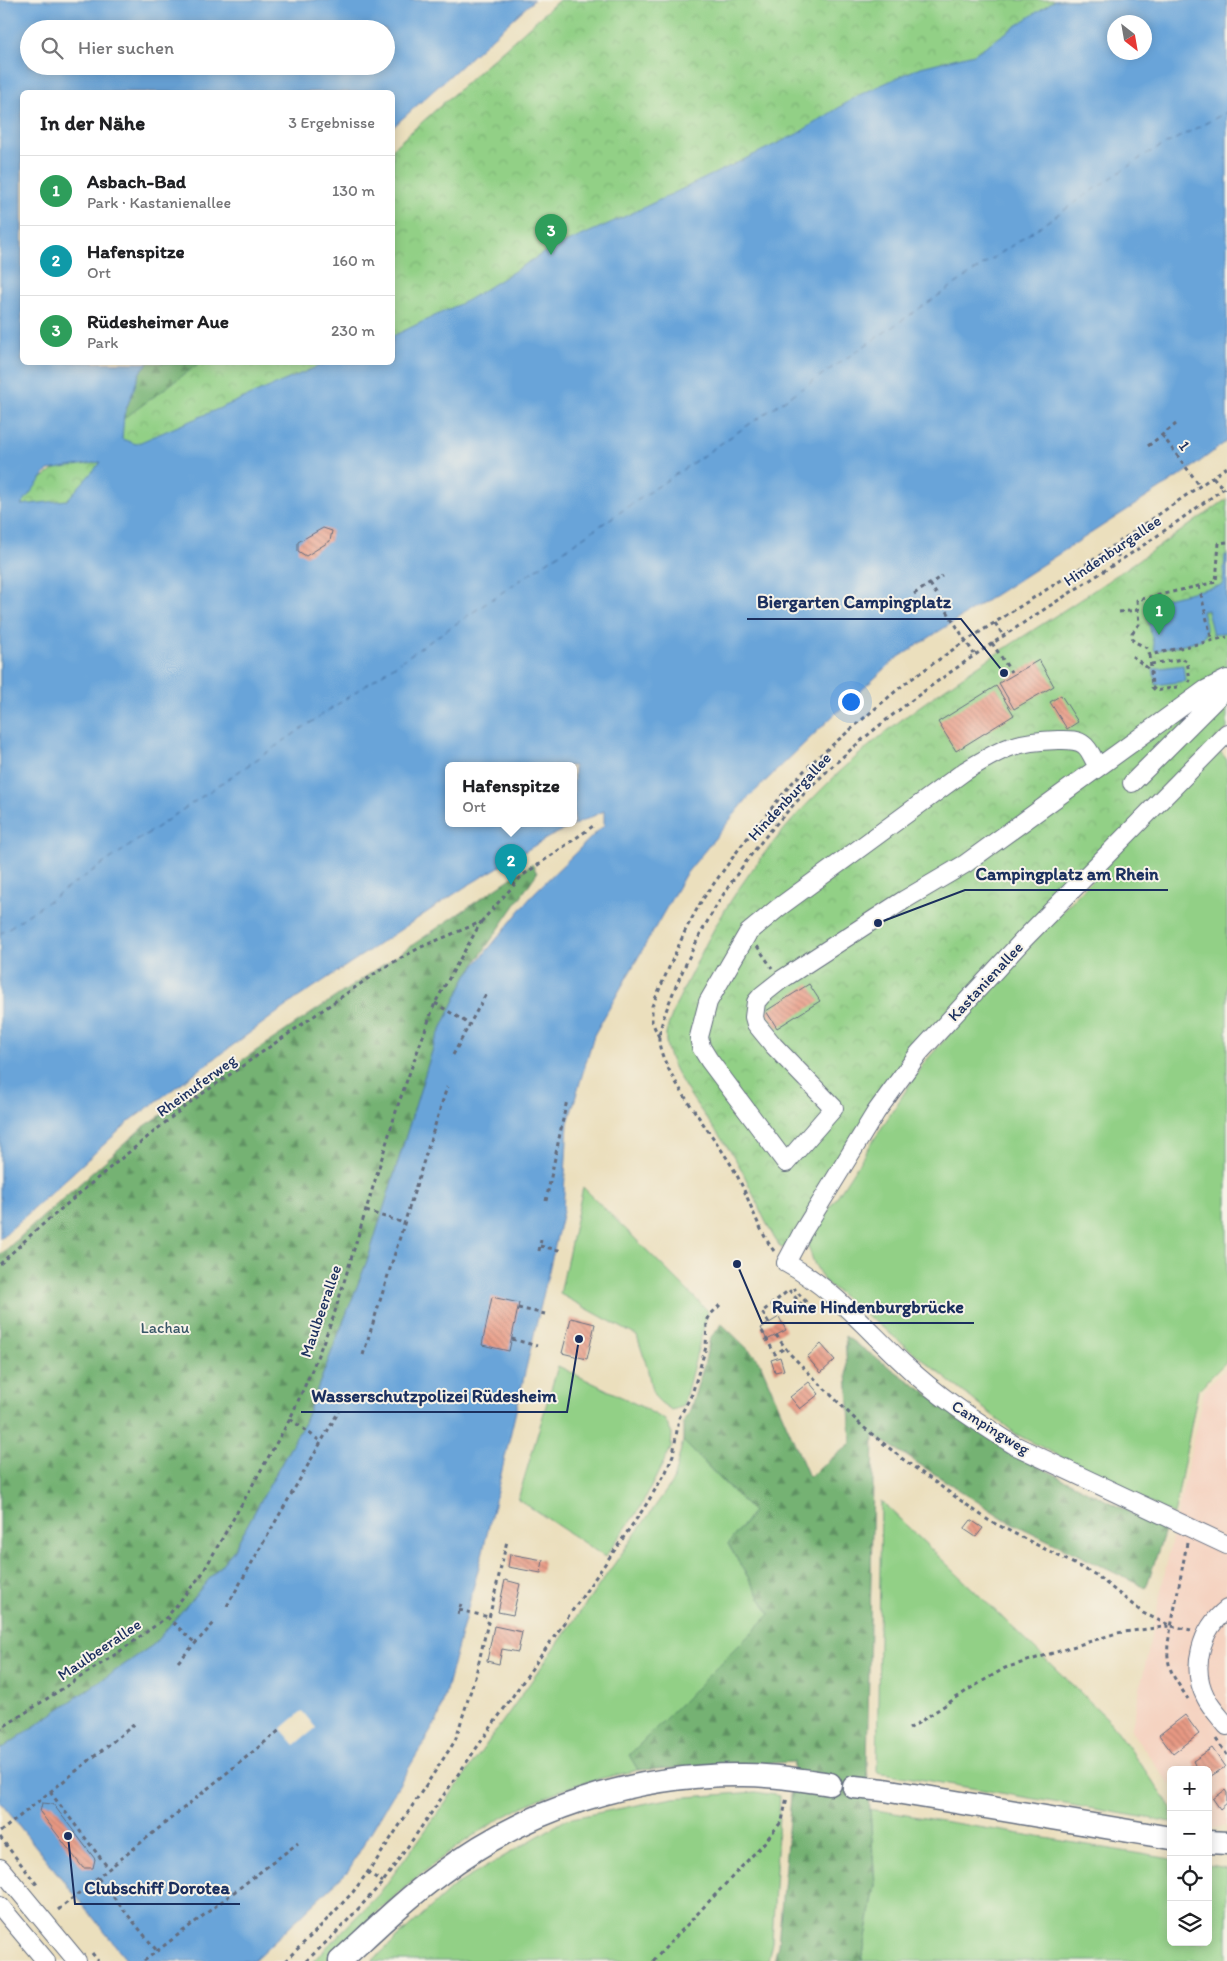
<!DOCTYPE html>
<html lang="de">
<head>
<meta charset="utf-8">
<style>
	body { margin:0; font-family:Itim,sans-serif; background:#f6f6f6; color:#202124 }
	.controls { position:absolute; right:15px; bottom:15px; display:grid; overflow:hidden; border-radius:8px; box-shadow:0 2px 12px #0003 }
	.controls button { width:45px; height:45px; display:grid; place-items:center; padding:0; border:0; border-bottom:1px solid #e0e0e0; background:#fff; color:#202124; font:25px sans-serif }
	.compass { position:absolute; left:1107px; top:15px; width:45px; height:45px; border-radius:50%; background:#fff; box-shadow:0 2px 12px #0003; rotate:149deg }
	.you { position:absolute; left:850px; top:701px; width:18px; height:18px; margin:-12px; border:4px solid #fff; border-radius:50%; background:#1a73e8; box-shadow:0 0 0 8px #1a73e833 }
	.badge { display:grid; place-items:center; width:32px; height:32px; border-radius:50%; background:#1f6fb2; color:#fff; font-size:16px; font-weight:700 }
	.pin { position:absolute; translate:-50% -41px; filter:drop-shadow(0 1px 2px #0008) }
	.pin::after { content:''; position:absolute; top:26px; width:18px; height:15px; background:inherit; clip-path:polygon(0 0,100% 0,50% 100%) }
	.popup { position:absolute; left:445px; top:762px; width:132px; height:65px; box-sizing:border-box; display:grid; place-content:center; border-radius:8px; background:#fff; filter:drop-shadow(0 1px 4px #0005); font-size:16px; white-space:nowrap; color:#757577 }
	.popup b { font-size:19px; color:#202124 }
	.popup::after { content:''; position:absolute; left:50%; top:100%; margin-left:-10px; border:10px solid transparent; border-top-color:#fff }
	.list { margin:0; padding:0; list-style:none }
	h2 { display:flex; justify-content:space-between; align-items:center; height:65px; margin:0; padding:0 20px; font-size:21px }
	h2 small { font-size:16px; font-weight:400; color:#757577 }
	.list li { display:grid; grid-template-columns:32px 1fr auto; gap:15px; align-items:center; box-sizing:border-box; height:70px; padding:0 20px; border-top:1px solid #e0e0e0 }
	.list b { display:block; font-size:19px; white-space:nowrap }
	.list p { margin:0; font-size:16px; white-space:nowrap; color:#757577 }
	.list em { font-size:16px; font-style:normal; color:#757577 }
	.icon { flex:none; width:28px; height:28px; fill:none; stroke:currentColor; stroke-width:2; stroke-linecap:round; stroke-linejoin:round }
	.map { position:relative; flex:none; width:1227px; height:1961px; overflow:hidden }
	.search { position:absolute; background:#fff; box-shadow:0 2px 12px #0003; left:20px; top:20px; width:375px; height:55px; display:flex; align-items:center; gap:12px; box-sizing:border-box; padding:0 18px; border-radius:28px; color:#757577; font-size:19px }
	.panel { position:absolute; background:#fff; box-shadow:0 2px 12px #0003; left:20px; top:90px; width:375px; height:275px; border-radius:8px }
	.map>svg:first-child { display:block }
	.built { fill:#f5d3c1 }
	.green { fill:#92d086; stroke:#568072 }
	.forest { fill:url(#forest-firs); stroke:#487068 }
	.park { fill:url(#park-crowns); stroke:#568072 }
	.water { fill:#69a4d9; stroke:#426a9c; fill-rule:evenodd }
	.pier { fill:#ebdfbd }
	.lines { fill:none; stroke-linecap:round; stroke-linejoin:round }
	.ferry { stroke:#325283; stroke-width:1; stroke-dasharray:6 5; stroke-linecap:butt }
	.building { fill:url(#building-back-hatch) }
	.minor-casing { stroke:#646d7f; stroke-width:20 }
	.major-casing { stroke:#646d7f; stroke-width:25 }
	.path { stroke:#646d7f; stroke-width:3; stroke-dasharray:4 4; stroke-linecap:butt }
	.minor { stroke:#fff; stroke-width:18 }
	.major { stroke:#fff; stroke-width:22 }
	.labels { text-anchor:middle; stroke-width:4; stroke-linejoin:round; paint-order:stroke }
	.street-label { font-size:16px; fill:#1b2f5e; stroke:#f7f3e8 }
	.park-label { font-size:16px; fill:#395768; stroke:#f7f3e8 }
	.leader { fill:none; stroke:#1b2f5e; stroke-width:2 }
	.callout-dot { fill:#1b2f5e; stroke:#f7f3e8; stroke-width:2 }
	.callout-label { font-size:18px; text-anchor:middle; font-weight:bold; fill:#1b2f5e; stroke:#f7f3e8; stroke-width:4; stroke-linejoin:round; paint-order:stroke }
</style>
</head>
<body>
<div class="map">
<svg width="1227" height="1961" viewBox="0 0 1227 1961">
	<defs>
		<pattern id="forest-firs" width="22" height="20" patternUnits="userSpaceOnUse" patternTransform="scale(1.25)"><rect width="22" height="20" fill="#75b273"/><path d="M5 1l3.5 6h-7zM16 11l3.5 6h-7z" fill="#5f9162"/></pattern>
		<pattern id="park-crowns" width="20" height="18" patternUnits="userSpaceOnUse" patternTransform="scale(1.25)"><rect width="20" height="18" fill="#92d086"/><path d="M2 6a3 3 0 1 1 6 0M12 15a3 3 0 1 1 6 0" fill="none" stroke="#7db376"/></pattern>
		<pattern id="building-back-hatch" width="6" height="6" patternUnits="userSpaceOnUse" patternTransform="scale(1.25)"><rect width="6" height="6" fill="#e89983"/><path d="M-1 5l2 2M0 0l6 6M5-1l2 2" fill="none" stroke="#bb7d6e"/></pattern>
	</defs>
	<rect width="100%" height="100%" fill="#f7f3e8"/>
	<filter id="ink" filterUnits="userSpaceOnUse"><feTurbulence type="fractalNoise" baseFrequency=".02" numOctaves="2"/><feDisplacementMap in="SourceGraphic" scale="10" xChannelSelector="R" yChannelSelector="G"/><feConvolveMatrix kernelMatrix="1 2 1 2 8 2 1 2 1" color-interpolation-filters="sRGB"/></filter>
	<filter id="wash" filterUnits="userSpaceOnUse"><feTurbulence type="fractalNoise" baseFrequency=".0096" numOctaves="4" result="noise"/><feDisplacementMap in="SourceGraphic" scale="20" xChannelSelector="R" yChannelSelector="G"/><feGaussianBlur stdDeviation="1.12" result="paint"/><feColorMatrix in="noise" values="0 0 0 0 0 0 0 0 0 0 0 0 0 0 0 0 0 1.4 0 .05"/><feComposite in="paint" operator="in"/></filter>
	<g filter="url(#wash)">
		<rect width="100%" height="100%" fill="#ebdfbd"/>
		<path class="built" d="M1227,1367v459l-19,3v-59h-37v16l-40,-55 73,-342z"/>
		<path class="green" d="M1218,749l9,11v601l-29,29 -24,125 -158,-81 -192,-153 -10,-18 -7,-20 116,-179 101,-113z
			M583,1187l125,124 -25,95 -11,4c-21,-12 -20,-18 -24,-39 -3,-11 -7,-23 -11,-35l-77,-42z
			M558,1366l84,41 23,13 7,14 -1,14 -31,60 -35,49 -87,-58z
			M683,1441l70,71 -25,32 42,70 -140,140 8,16c-20,5 -42,9 -62,15 -100,32 -177,106 -251,176h-12l66,-67 39,-53 255,-360z
			M881,1501l230,221 60,85v15l-294,-50z
			M756,1792l24,4 -8,146 -4,19h-396l82,-75 113,-67 106,-21z
			M870,1809l301,50v83h37v-77l19,3v93h-365l13,-76z"/>
		<path class="forest" d="M148,363h178l-204,76 2,-24 16,-43z
			M532,864l5,9 -70,102 -32,67 -66,214 -65,167 -71,128 -80,94 -153,105v-495l142,-127z
			M722,1324l37,36 50,117 42,-34 -6,-107 165,116 155,78 -19,58 -140,-68 -132,-85 -7,331 8,119 -13,76h-88l4,-16 16,-183 -156,8 -9,-15 141,-141 -42,-70 25,-32 -70,-71v-18l6,-10 15,-48 6,-27z"/>
		<path class="park" d="M559,0h545l-1104,720v-211l200,-146 192,-1 1,-214z
			M1227,499v230l-293,300 -149,218 -4,1c-19,-26 -28,-60 -45,-88 -18,-30 -74,-91 -70,-126 3,-18 22,-54 31,-72 48,-103 132,-190 223,-256 50,-36 101,-68 152,-101 52,-35 104,-70 155,-106z"/>
		<path class="water" d="M0,0h534l-141,127 -1,-35h-370v270l126,1 -8,9 -16,43 -2,24 14,5 190,-81 66,-1 1,-26 75,-36 77,-48 81,-36 171,-82 62,-39 62,-28 53,-13 81,-54h172v441l-38,29 -293,189 -62,56 -87,84 -62,76 -91,160 -26,88 -5,88 -80,340 -44,166 -91,154 -95,90h-125l-128,-159v-52l153,-105 80,-94 71,-128 65,-167 66,-214 32,-67 68,-83 69,-67v-14l-55,26 -84,50 -169,112 -165,121 -131,119zM1114,22h30v30h-30zM29,29h357v37h-357zM101,462l-34,38 -46,5 27,-35zM448,766h126v58h-126z
			M1225,555h2v77l-14,3 -6,-25 -5,1c3,11 8,21 -2,29l-45,11 -11,-48 79,-18z
			M1183,665l2,16 -29,4 -3,-16z"/>
		<path class="pier" d="M302,1711l14,17 -21,17 -14,-16z"/>
		<g class="lines">
			<path class="ferry" d="M0,934l1145,-779 82,-43"/>
		</g>
		<g id="blocks">
			<path class="building" d="M323,528l9,3 -2,10 -24,15 -8,-5v-9z
				M1039,660l15,26 -40,23 -15,-26z
				M996,686l18,29 -58,36 -18,-29z
				M1061,695l17,27 -11,7 -17,-27z
				M809,984l11,17 -43,27 -11,-17z
				M492,1297l27,6 -10,48 -27,-6z
				M779,1317l7,13 -19,10 -6,-12z
				M571,1318l24,6 -8,35 -25,-6z
				M821,1344l14,16 -14,13 -14,-16z
				M780,1357l4,13 -9,2 -4,-12z
				M809,1382l10,12 -19,15 -10,-12z
				M971,1520l12,8 -7,9 -12,-8z
				M510,1554l33,6 -2,13 -33,-6z
				M505,1580l15,4 -7,31 -15,-3z
				M494,1626l28,6 -4,20 -16,-3 -3,15 -12,-3z
				M1185,1715l14,19 -26,20 -14,-19z
				M1212,1748l13,19 -17,11v-8h-16l4,-3 -3,-6z
				M1225,1790l2,3v10l-7,6 -7,-10z
				M42,1803l11,1 42,55 -2,9h-10l-43,-56z"/>
		</g>
	</g>
	<g filter="url(#ink)">
		<use href="#blocks" fill-opacity="0" stroke="#646d7f" stroke-width="1"/>
		<g class="lines">
			<g class="minor-casing">
				<path id="minor" d="M1227,733l-201,204 -107,116 -43,59 -74,121 -16,30c47,25 80,66 118,101 32,31 72,57 110,81l213,100
					M1098,767c-4,-6 -8,-18 -14,-22 -7,-6 -18,-5 -26,-5 -44,1 -57,9 -93,31l-187,137 -30,25 -40,69 -9,35 2,10 8,13 77,103 48,-55 -60,-62 -18,-22 -2,-7 2,-15 6,-7 19,-15 123,-80 61,-36 240,-174 22,-11
					M1132,783l95,-95
					M1227,1609c-26,20 -37,59 -21,89 5,10 14,19 21,28
					M0,1868l77,93
					M0,1906l46,55"/>
			</g>
			<g class="major-casing">
				<path id="major" d="M854,1787l30,3 287,48
					M1208,1842l19,1
					M340,1961c33,-30 64,-61 100,-87 87,-66 195,-100 304,-99 29,0 58,5 86,9"/>
			</g>
			<path class="path" d="M1162,435l38,51
				M1148,446l28,-22
				M1213,477l11,12
				M1227,542l-8,1 -3,39 -79,18 2,24 -7,9 1,8 14,7 3,7 77,-18
				M1112,547l9,13
				M930,584l44,70
				M1199,586l13,55
				M914,594l28,-18
				M1119,612l19,-2
				M995,623l8,12
				M992,643l19,29
				M1150,655l2,32 4,4 26,-5
				M1132,656l17,13
				M1151,664l31,-5 5,2 3,19 -1,2
				M481,922l41,-46 74,-52
				M757,946l15,22
				M435,1003l34,21
				M659,1037l-7,-15v-16l34,-77 16,-29 39,-54 50,-62 26,-26 86,-73 55,-39 138,-88 131,-91
				M453,1055l34,-63
				M546,1201l21,-101
				M366,1211l38,12
				M540,1246l23,5
				M539,1251l2,-11
				M774,1251c-18,-24 -25,-55 -40,-81 -16,-30 -77,-102 -75,-132 1,-19 23,-66 32,-85 87,-183 263,-285 427,-391 37,-24 73,-50 109,-76
				M0,1264l35,-33 71,-60 83,-68 194,-135 38,-21 60,-25 -46,81 -37,102 -65,213 -22,54 -21,47 -88,155 -35,43 -51,37 -116,75
				M518,1308l27,6
				M769,1323l-7,-11 27,-22 18,21 4,-3 -17,-20
				M762,1331l13,23 10,-6
				M776,1335l13,18 73,73 42,34 84,60 108,55 47,38 28,13 20,4
				M512,1339l25,7
				M363,1355l84,-268
				M290,1419l30,22
				M1187,1543l-19,100c-2,27 6,34 20,56
				M227,1606l112,-195
				M459,1610l30,7
				M458,1615l3,-11
				M167,1617l28,26
				M178,1662l36,-39
				M909,1729l62,-41 34,-20 112,-35 53,-7
				M1216,1739l11,16
				M50,1792l59,77
				M0,1832l136,-109
				M0,1837l38,49
				M367,1872l16,10
				M98,1878l59,73
				M58,1910l223,-181
				M92,1953l6,8
				M144,1961l154,-118
				M285,1961l34,-33 34,-36 23,-31 79,-120 21,-67 31,-133
				M306,1961l28,-26 49,-53 261,-374 22,-36 7,-17 6,-37 13,-24 14,-47 1,-26 3,-6 10,-10
				M653,1961l111,-118 18,-22 5,-24"/>
			<use href="#minor" class="minor"/>
			<use href="#major" class="major"/>
		</g>
	</g>
	<g class="labels">
		<g class="street-label">
			<text transform="translate(1185 445) rotate(53)" y="6">1</text>
			<text transform="translate(1112 550) rotate(-34)" y="6">Hindenburgallee</text>
			<text transform="translate(789 796) rotate(-47)" y="6">Hindenburgallee</text>
			<text transform="translate(985 981) rotate(-47)" y="6">Kastanienallee</text>
			<text transform="translate(196 1085) rotate(-36)" y="6">Rheinuferweg</text>
			<text transform="translate(320 1311) rotate(-71)" y="6">Maulbeerallee</text>
			<text transform="translate(991 1427) rotate(32)" y="6">Campingweg</text>
			<text transform="translate(99 1649) rotate(-34)" y="6">Maulbeerallee</text>
		</g>
		<g class="park-label">
			<text x="165" y="1333">Lachau</text>
		</g>
	</g>
	<path class="leader" d="M1004 673L961 619H747M878 923L965 890H1168M737 1264L762 1323H974M579 1339L567 1412H301M68 1836L75 1904H240"/>
	<g class="callout-dot">
		<circle cx="1004" cy="673" r="5"/>
		<circle cx="878" cy="923" r="5"/>
		<circle cx="737" cy="1264" r="5"/>
		<circle cx="579" cy="1339" r="5"/>
		<circle cx="68" cy="1836" r="5"/>
	</g>
	<g class="callout-label">
		<text x="854" y="608">Biergarten Campingplatz</text>
		<text x="1067" y="880">Campingplatz am Rhein</text>
		<text x="868" y="1313">Ruine Hindenburgbrücke</text>
		<text x="434" y="1402">Wasserschutzpolizei Rüdesheim</text>
		<text x="157" y="1894">Clubschiff Dorotea</text>
	</g>
</svg>
<div class="controls">
<button>+</button>
<button>−</button>
<button><svg class="icon" aria-label="locate" viewBox="0 0 24 24"><circle cx="12" cy="12" r="6"/><path d="M12 2v4M12 18v4M2 12h4M18 12h4"/></svg></button>
<button><svg class="icon" aria-label="layers" viewBox="0 0 24 24"><path d="M12 4l9 5-9 5-9-5zM3 14l9 5 9-5"/></svg></button>
</div>
<svg class="compass" viewBox="-18 -18 36 36"><path d="M0-13l5 13h-10z" fill="#e53935"/><path d="M0 13l5-13h-10z" fill="#757577"/></svg>
<div class="you"></div>
<div class="pin badge" style="left:1159px;top:635px;background:#2e9e5b">1</div>
<div class="pin badge" style="left:511px;top:885px;background:#0f9aa8">2</div>
<div class="popup"><b>Hafenspitze</b>Ort</div>
<div class="pin badge" style="left:551px;top:255px;background:#2e9e5b">3</div>
<div class="search"><svg class="icon" aria-label="search" viewBox="0 0 24 24"><circle cx="10" cy="10" r="6"/><path d="M15 15l6 6"/></svg>Hier suchen</div>
<section class="panel">
<h2>In der Nähe<small>3 Ergebnisse</small></h2>
<ul class="list">
<li><span class="badge" style="background:#2e9e5b">1</span><div><b>Asbach-Bad</b><p>Park · Kastanienallee</p></div><em>130 m</em></li>
<li><span class="badge" style="background:#0f9aa8">2</span><div><b>Hafenspitze</b><p>Ort</p></div><em>160 m</em></li>
<li><span class="badge" style="background:#2e9e5b">3</span><div><b>Rüdesheimer Aue</b><p>Park</p></div><em>230 m</em></li>
</ul>
</section>
</div>
</body>
</html>
